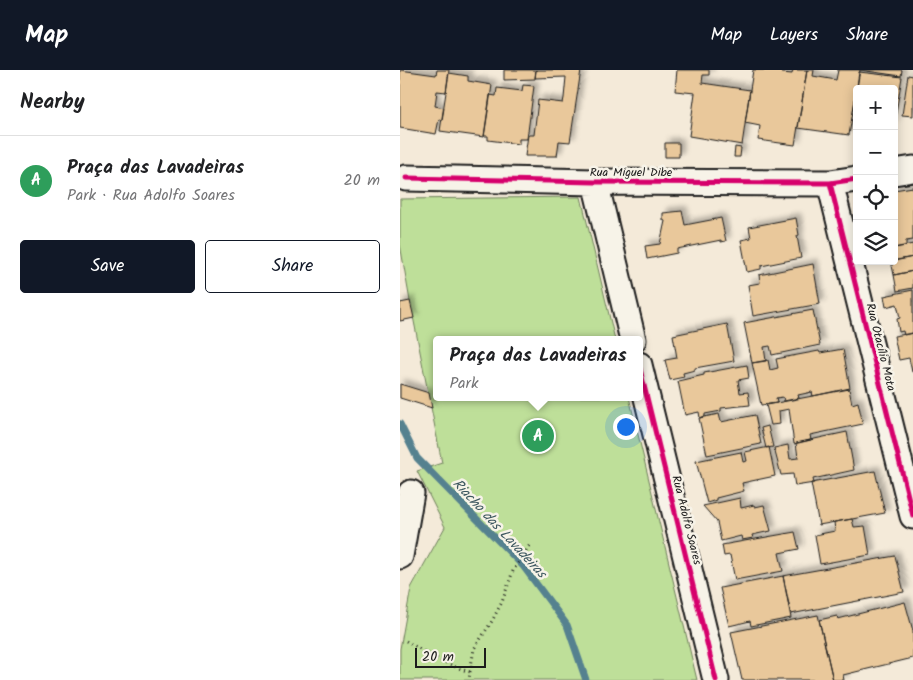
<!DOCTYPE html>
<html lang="en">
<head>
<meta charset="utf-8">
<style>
	body { margin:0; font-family:Kalam,sans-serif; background:#f6f6f6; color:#202124 }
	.controls { position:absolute; right:15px; top:15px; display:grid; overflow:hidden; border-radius:5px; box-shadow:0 2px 12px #0003 }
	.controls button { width:45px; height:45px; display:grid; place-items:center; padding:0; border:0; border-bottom:1px solid #e0e0e0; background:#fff; color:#202124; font:25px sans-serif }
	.scale { position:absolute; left:15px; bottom:12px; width:71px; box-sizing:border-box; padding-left:5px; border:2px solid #1c1c1c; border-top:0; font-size:14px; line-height:18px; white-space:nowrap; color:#1c1c1c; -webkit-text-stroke:4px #f7f3e8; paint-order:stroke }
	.you { position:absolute; left:225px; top:356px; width:18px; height:18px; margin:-12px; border:4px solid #fff; border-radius:50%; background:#1a73e8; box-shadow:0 0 0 8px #1a73e833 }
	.badge { display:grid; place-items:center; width:32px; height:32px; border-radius:50%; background:#111827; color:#fff; font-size:16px; font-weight:700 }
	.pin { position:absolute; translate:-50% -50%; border:2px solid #fff; box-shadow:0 1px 5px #0006 }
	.popup { position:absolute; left:33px; top:266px; width:210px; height:65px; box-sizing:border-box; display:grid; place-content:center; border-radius:5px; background:#fff; filter:drop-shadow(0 1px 4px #0005); font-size:16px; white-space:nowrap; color:#757577 }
	.popup b { font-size:19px; color:#202124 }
	.popup::after { content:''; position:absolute; left:50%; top:100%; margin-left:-10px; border:10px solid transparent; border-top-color:#fff }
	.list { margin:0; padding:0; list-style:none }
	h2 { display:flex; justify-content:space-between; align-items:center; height:65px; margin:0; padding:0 20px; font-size:21px }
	h2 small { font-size:16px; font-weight:400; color:#757577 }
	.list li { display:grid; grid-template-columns:32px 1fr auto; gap:15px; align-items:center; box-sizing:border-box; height:90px; padding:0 20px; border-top:1px solid #e0e0e0 }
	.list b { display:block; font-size:19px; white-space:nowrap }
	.list p { margin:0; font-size:16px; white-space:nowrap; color:#757577 }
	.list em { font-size:16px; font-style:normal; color:#757577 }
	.actions { display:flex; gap:10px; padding:15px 20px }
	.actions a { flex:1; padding:11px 0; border:1px solid #111827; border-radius:5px; text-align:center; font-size:18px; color:#111827 }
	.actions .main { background:#111827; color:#fff }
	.icon { flex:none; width:28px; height:28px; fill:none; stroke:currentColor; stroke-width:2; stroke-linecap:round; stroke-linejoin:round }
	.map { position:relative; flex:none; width:513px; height:610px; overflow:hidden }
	header { display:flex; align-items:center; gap:30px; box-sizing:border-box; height:70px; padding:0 25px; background:#111827; color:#fff }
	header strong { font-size:24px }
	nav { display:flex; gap:28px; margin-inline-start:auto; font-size:18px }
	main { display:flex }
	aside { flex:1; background:#fff }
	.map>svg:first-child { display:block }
	.green { fill:#bedf99; stroke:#6d7e5a }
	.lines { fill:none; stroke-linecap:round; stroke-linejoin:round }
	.stream { stroke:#55818f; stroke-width:7 }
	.building { fill:#e9c89b; stroke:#1c1c1c; filter:url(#shadow) }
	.minor-casing { stroke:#1c1c1c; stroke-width:29 }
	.path { stroke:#1c1c1c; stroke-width:3; stroke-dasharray:1 4; stroke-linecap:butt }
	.minor { stroke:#f7f3e8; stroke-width:25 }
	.cycleway-casing { stroke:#f7f3e8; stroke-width:8 }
	.cycleway { stroke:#d6006c; stroke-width:5 }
	.labels { text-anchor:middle; stroke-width:5; stroke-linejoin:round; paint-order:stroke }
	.street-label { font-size:12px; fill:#1c1c1c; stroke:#f7f3e8 }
	.water-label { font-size:14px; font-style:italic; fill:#3d575f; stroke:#f7f3e8 }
</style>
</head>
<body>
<header>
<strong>Map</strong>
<nav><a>Map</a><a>Layers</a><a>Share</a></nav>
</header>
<main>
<aside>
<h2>Nearby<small></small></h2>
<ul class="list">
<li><span class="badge" style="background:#2e9e5b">A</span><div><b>Praça das Lavadeiras</b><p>Park · Rua Adolfo Soares</p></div><em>20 m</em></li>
</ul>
<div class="actions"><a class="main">Save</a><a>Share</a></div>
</aside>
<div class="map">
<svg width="513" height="610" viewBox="0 0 513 610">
	<defs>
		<filter id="shadow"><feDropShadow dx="4.5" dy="-4.5" stdDeviation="2.5" flood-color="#0004"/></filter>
	</defs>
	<rect width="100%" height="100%" fill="#f4ead9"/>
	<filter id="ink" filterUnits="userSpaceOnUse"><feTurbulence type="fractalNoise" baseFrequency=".02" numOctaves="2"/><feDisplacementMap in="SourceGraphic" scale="10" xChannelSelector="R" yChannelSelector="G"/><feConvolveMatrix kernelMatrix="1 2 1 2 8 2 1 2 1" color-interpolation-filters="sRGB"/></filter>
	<g filter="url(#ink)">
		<path class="green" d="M181,127l34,143h-178v57h192l68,283h-297v-31l11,-61 34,-61 -28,-56 25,-8 -32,-162 -10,-57v-45z"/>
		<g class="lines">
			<path class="stream" d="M0,354l17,34 106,108 44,59 19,55"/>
		</g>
		<path class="building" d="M0,0l36,5 1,-5h12l-3,22 -9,-1 -2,15 9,2 -2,12 -3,-1 -3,15 -36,-6z
			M104,0h32l-1,9 -31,1z
			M136,0h45l-11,72 -11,-1 -2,15h-32l3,-21h6l4,-35 25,3 1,-5 2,-21 -31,1z
			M277,0h32v5h-6l-1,8 48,7 -8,55 -53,-9 6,-43 -20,-2z
			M353,0h29v3l10,1 1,-4h14l-12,75 -37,-5 2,-14 -15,-3z
			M407,0h7l-1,6 23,4 2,-10h22l-11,65 -51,-7z
			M460,0h42l-1,6z
			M459,2l43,5 -8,48v-36h-37v19h-3z
			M49,3l19,3v5l24,4 -8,52 -44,-6z
			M508,5l5,1v40l-11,-1z
			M123,15l11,1 -7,53h-8v5l-31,-4v-4h-4l6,-41 6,1 1,-8 25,3z
			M265,73h14v14h-14z
			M335,77l6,1 -1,9h-6z
			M513,117v53l-7,1v5l-12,2v-58z
			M282,141l3,14 36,-7 5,23 -5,1v-2l-44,9v4l-30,6 -2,-13 15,-2 5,-23 -2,-1v-7z
			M396,148l3,17 -2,1 4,22 -40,8v3l-14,3 -6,-32 10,-2 -2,-11z
			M513,174v13l-19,4v-13z
			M513,187v14l-19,4 -3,-14z
			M413,194l7,40 -67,12 -5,-31 12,-2 -1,-8z
			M513,201v17l-16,3 -3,-16z
			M513,220v43l-9,2 -1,-4 -4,1 -2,-13 3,-1 -3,-14 -11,3 -2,-11z
			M10,231l4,17 -14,3v-18z
			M413,240l7,35 -48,10 -2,-9 -6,1 2,14 -14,2 -8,-40z
			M327,254l7,37 -39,7v2l-12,3 1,4 -14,3 -5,-20 12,-2 -4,-23z
			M513,263v39h-1l-3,-14 -10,2 -5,-24z
			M443,279l7,39 -37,8 -1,-4 -14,3 1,3 -15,3 -1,-4 -7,1 1,5 -16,2 -9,-42 16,-3 2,10 8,-2 -2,-9 43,-8 1,2z
			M347,295l2,13 -11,2 2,13 8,-1 2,13 -29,3v3l-16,3v2l-5,2 -1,-6 -14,3 -7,-34 26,-6v-2z
			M0,314l29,9 3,15 -32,-10z
			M449,319l3,15 6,-2 5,22 -53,11 1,5 -17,4 -5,-35 -10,2 1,13 -9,1 -5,-20z
			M319,344l2,8 34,-7 6,29 -54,11 -8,-37z
			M368,356l5,21 -7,1 -5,-20z
			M447,362l7,38 -41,9 1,4 -19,3 -2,-12 -12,1 -7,-27 14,-3 2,14 8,-1 -2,-15z
			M369,377l6,29 -33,7 2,8 -28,7v2l-9,3 -11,-42 45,-9 2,10 4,-1 -2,-9z
			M475,401l10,42 -66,12 -8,-42z
			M340,428l1,10 13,-3 1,2 9,-2 7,26 -19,4 1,3 -11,2 -1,-4 -20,5 -4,-19 -14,-16z
			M452,449l2,8 11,-1 5,29 -50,9 -5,-29 20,-4 -1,-9z
			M395,462l4,17 -20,4 4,18 -48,9 -5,-25 -6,1 -2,-11z
			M495,486l9,36 -113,22 -8,-38z
			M383,506l8,42 -40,8 -1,-5 -21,5 -9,-38z
			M505,532l8,29v27l-70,17 1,5h-11l-14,-60 18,-4 1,3z
			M418,545l15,65h-91l-11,-48z"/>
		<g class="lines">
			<g class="minor-casing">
				<path id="minor" d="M494,102l19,-3
					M6,108l189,4 235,1 27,-4
					M195,112l38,158
					M430,113l83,333
					M239,295l77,315
					M0,486l11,-63"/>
			</g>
			<path class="path" d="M6,571c20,12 41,24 64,31l-1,8
				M70,602l4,-23 18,-28 10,-19 11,-31 18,-28"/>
			<use href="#minor" class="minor"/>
			<g class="cycleway-casing">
				<path id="cycleway" d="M6,108l189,4 235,1 27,-4
					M430,113l83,333
					M239,295l77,315"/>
			</g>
			<use href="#cycleway" class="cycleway"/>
		</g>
	</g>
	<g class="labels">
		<g class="street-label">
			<text x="231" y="106">Rua Miguel Dibe</text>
			<text transform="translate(481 277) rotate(76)" y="4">Rua Otacílio Mota</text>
			<text transform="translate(287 450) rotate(76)" y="4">Rua Adolfo Soares</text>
		</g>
		<g class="water-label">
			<text transform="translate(100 458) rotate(47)" y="5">Riacho das Lavadeiras</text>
		</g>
	</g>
</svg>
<div class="controls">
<button>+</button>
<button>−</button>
<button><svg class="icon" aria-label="locate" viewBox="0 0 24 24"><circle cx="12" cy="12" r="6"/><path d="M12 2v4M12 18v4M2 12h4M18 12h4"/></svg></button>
<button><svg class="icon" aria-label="layers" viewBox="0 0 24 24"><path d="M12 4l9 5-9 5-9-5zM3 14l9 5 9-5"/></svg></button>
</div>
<div class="scale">20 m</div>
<div class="you"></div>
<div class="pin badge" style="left:138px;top:366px;background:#2e9e5b">A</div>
<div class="popup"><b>Praça das Lavadeiras</b>Park</div>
</div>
</main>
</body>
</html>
